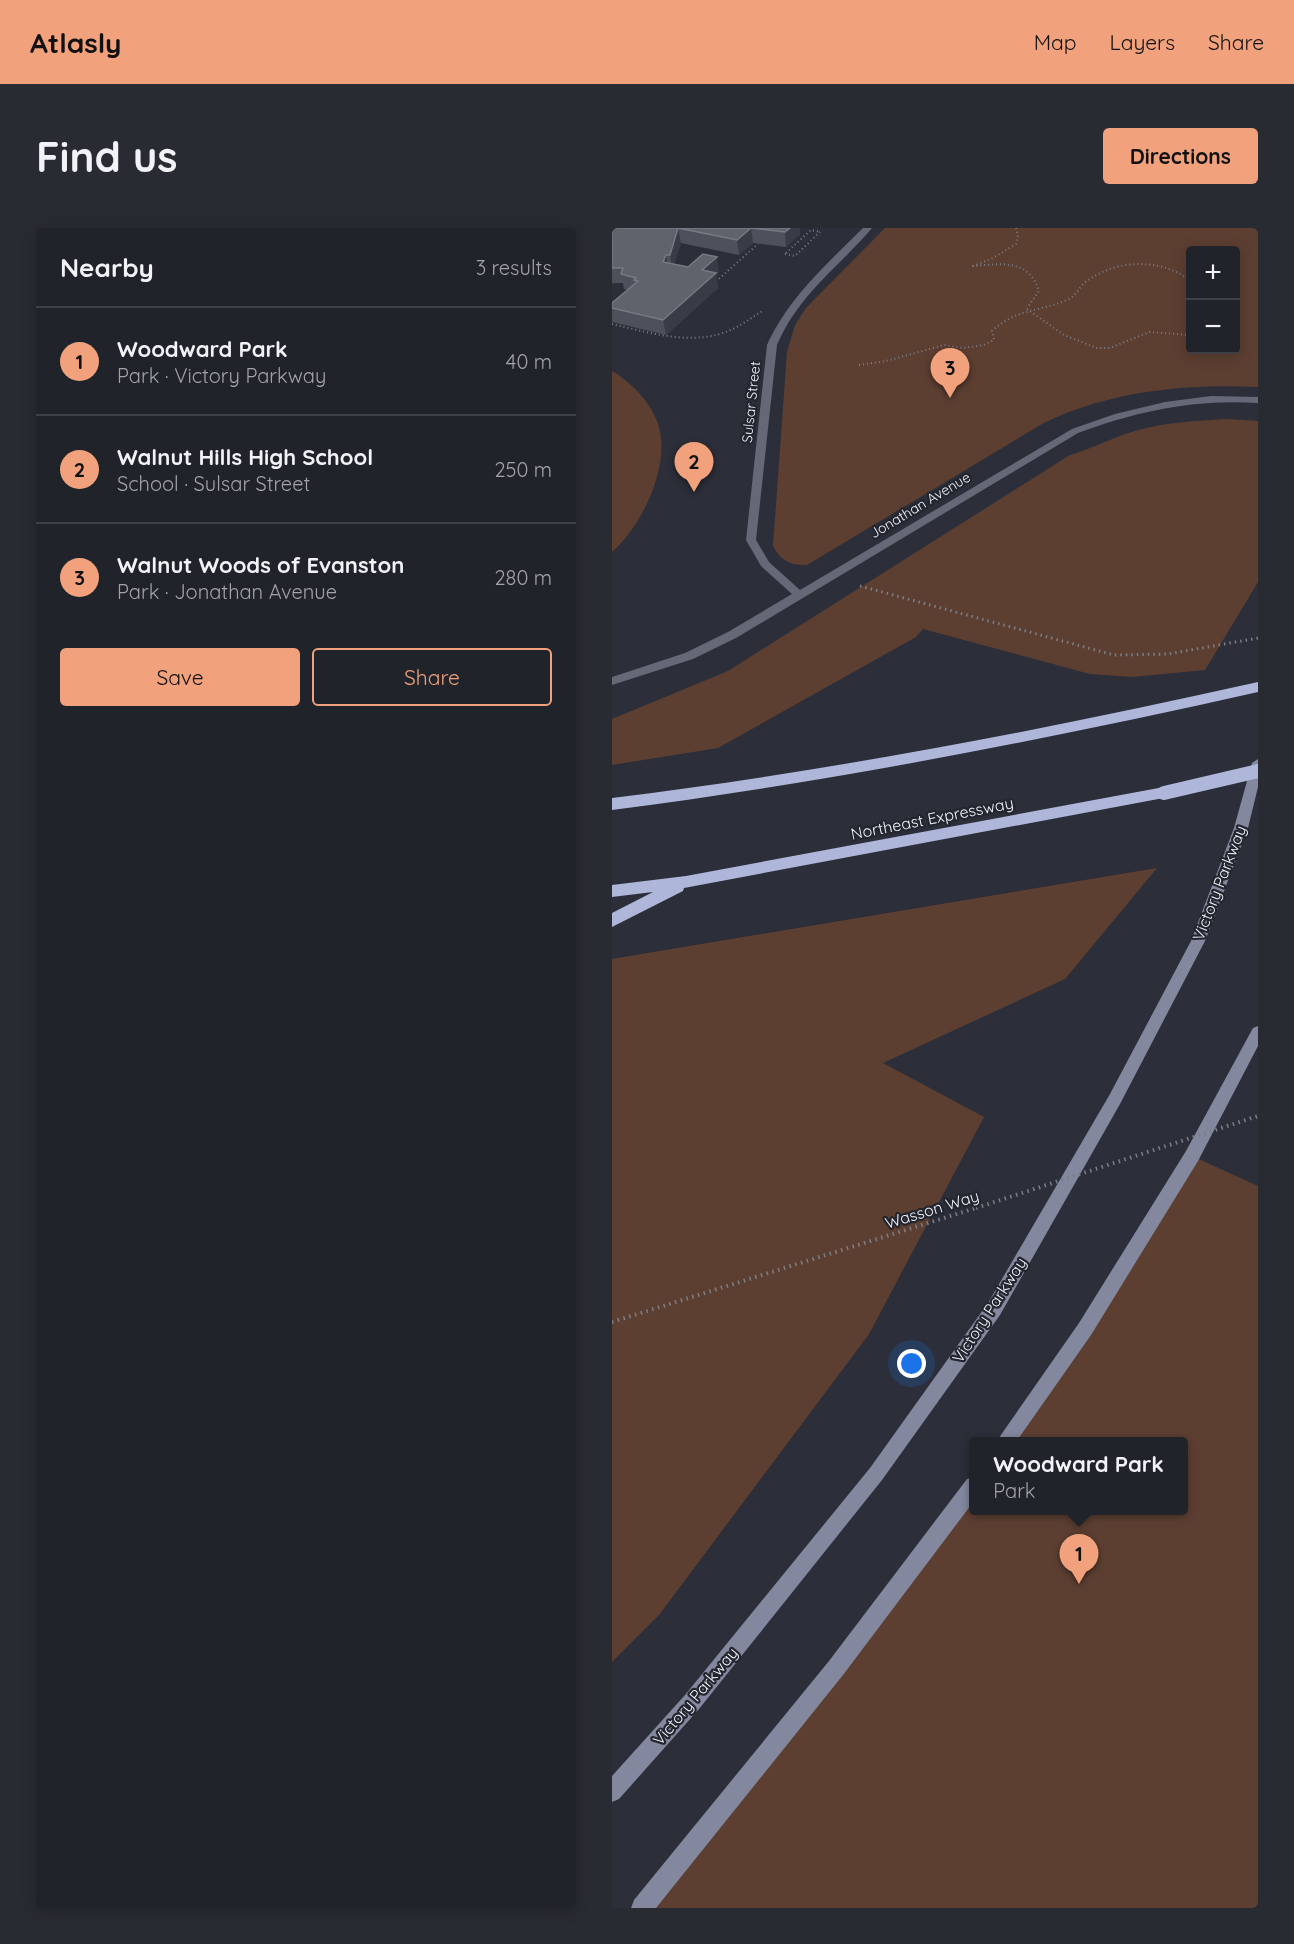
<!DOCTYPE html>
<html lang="en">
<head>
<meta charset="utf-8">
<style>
	body { margin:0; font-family:Quicksand,sans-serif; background:#292b33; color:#f1f3f6 }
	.controls { position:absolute; right:18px; top:18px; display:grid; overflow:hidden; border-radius:6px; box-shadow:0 3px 15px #0003 }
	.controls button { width:54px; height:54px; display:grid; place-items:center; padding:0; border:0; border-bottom:2px solid #3e4047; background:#21232b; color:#f1f3f6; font:30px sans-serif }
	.you { position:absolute; left:300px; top:1136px; width:21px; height:21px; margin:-15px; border:4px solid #fff; border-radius:50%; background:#1a73e8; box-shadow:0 0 0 9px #1a73e833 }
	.badge { display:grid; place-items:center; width:39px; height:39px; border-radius:50%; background:#f1a17c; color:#111; font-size:20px; font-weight:700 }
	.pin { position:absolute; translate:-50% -50px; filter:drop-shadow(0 2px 3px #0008) }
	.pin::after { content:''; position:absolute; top:32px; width:21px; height:18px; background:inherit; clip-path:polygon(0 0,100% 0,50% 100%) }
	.popup { position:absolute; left:357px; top:1209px; width:219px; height:78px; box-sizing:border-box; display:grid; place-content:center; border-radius:6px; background:#21232b; filter:drop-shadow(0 2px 4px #0005); font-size:20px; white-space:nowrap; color:#a2a4a9 }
	.popup b { font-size:22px; color:#f1f3f6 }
	.popup::after { content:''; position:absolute; left:50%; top:100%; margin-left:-12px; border:12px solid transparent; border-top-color:#21232b }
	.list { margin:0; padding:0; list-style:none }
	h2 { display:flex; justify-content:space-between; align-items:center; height:78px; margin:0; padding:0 24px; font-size:26px }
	h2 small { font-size:20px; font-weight:400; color:#a2a4a9 }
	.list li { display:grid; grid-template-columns:39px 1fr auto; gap:18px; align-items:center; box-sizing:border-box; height:108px; padding:0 24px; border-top:2px solid #3e4047 }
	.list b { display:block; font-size:22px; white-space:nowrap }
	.list p { margin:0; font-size:20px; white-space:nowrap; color:#a2a4a9 }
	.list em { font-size:20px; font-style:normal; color:#a2a4a9 }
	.actions { display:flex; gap:12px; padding:18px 24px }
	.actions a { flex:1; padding:14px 0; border:2px solid #f1a17c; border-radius:6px; text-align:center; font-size:21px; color:#f1a17c }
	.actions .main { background:#f1a17c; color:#111 }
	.map { position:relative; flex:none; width:646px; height:1680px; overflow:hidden; border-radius:6px }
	header { display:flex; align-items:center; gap:36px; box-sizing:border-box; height:84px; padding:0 30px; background:#f1a17c; color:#111 }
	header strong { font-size:28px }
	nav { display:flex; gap:33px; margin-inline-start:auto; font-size:21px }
	.intro { display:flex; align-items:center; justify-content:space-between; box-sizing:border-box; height:144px; padding:0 36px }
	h1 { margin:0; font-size:42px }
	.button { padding:15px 27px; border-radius:6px; background:#f1a17c; color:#111; font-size:21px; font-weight:700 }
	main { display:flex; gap:36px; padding:0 36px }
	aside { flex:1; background:#21232b; border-radius:6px; box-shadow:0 3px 15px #0003 }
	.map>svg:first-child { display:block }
	.green { fill:#5d3f32; fill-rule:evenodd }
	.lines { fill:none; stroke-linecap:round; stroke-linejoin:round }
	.path-far2 { stroke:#7c7e87; stroke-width:2; stroke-dasharray:1 3; stroke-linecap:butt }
	.path-far1 { stroke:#7c7e87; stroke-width:3; stroke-dasharray:1.5 4; stroke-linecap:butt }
	.path { stroke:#7c7e87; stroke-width:4; stroke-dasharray:1.5 4.5; stroke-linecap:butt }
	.street { fill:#656877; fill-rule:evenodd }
	.secondary { fill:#83889f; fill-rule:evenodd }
	.highway { fill:#aeb6da; fill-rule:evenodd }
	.path-bridge { stroke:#7c7e87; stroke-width:4; stroke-dasharray:1.5 4.5; stroke-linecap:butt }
	.highway-bridge { stroke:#aeb6da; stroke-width:14 }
	.wall { fill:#4e505b }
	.shaded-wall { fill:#393c46 }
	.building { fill:#60626c; stroke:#777983; stroke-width:1.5 }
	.labels { text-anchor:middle; stroke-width:4.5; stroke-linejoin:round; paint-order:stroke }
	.far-street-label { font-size:14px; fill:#f2f4fb; stroke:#23252f }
	.street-label { font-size:16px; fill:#f2f4fb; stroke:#23252f }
</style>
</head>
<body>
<header>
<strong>Atlasly</strong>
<nav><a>Map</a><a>Layers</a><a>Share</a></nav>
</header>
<div class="intro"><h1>Find us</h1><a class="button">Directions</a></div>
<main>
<aside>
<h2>Nearby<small>3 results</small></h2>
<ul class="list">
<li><span class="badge">1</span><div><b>Woodward Park</b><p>Park · Victory Parkway</p></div><em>40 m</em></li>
<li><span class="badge">2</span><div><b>Walnut Hills High School</b><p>School · Sulsar Street</p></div><em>250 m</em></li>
<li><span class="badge">3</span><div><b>Walnut Woods of Evanston</b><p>Park · Jonathan Avenue</p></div><em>280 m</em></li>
</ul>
<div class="actions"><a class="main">Save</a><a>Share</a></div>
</aside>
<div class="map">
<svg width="646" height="1680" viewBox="0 0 646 1680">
	<rect width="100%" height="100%" fill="#2c2f39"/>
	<path class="green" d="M273,0h373v159c-74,-3 -149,4 -216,37l-235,141c-16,1 -27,-5 -34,-19l14,-194 8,-27 11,-17zM578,22h46v100h-46z
		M0,143c20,12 40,32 47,56 11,40 -17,99 -47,125z
		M615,191l31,2v161l-53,88 -73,7 -42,-3 -167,-45 -7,8 -198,111 -106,17v-46l116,-48 342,-216c22,-6 43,-18 65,-24 31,-9 61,-10 92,-12z
		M545,640l-92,111 -182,84 101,54 -115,217 -210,281 -47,47v-703z
		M580,928l66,30v722h-616l332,-422v24h210v-68l-179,-1z"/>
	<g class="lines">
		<path class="path-far2" d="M404,0l2,7 -2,9 -23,14 -20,8c29,-2 55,-8 66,25l-12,17
			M174,25l25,-23 9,2
			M173,26l10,2 25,-24
			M101,56l45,-40
			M415,81l37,26 33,13h13l39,-16 41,3
			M0,96c35,8 75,21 111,9 15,-5 28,-15 41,-23
			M247,137l27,-4 58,-16 19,3 21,-3 10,-5 -2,-9c25,-23 47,-19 75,-31 10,-4 12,-14 20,-19 30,-22 73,-23 103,-1"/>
		<path class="path-far1" d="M248,358l254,69 54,-1 90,-16"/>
		<path class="path" d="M0,1094l364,-114"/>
		<path class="street" d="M251,0h9c-35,41 -73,66 -95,117l-21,195 13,22 31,28 272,-161 43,-15 50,-12 46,-6 47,1v6c-63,-4 -121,8 -180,30l-342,205 -43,21 -81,26v-8l73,-24 43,-21 64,-38 -31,-28 -15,-26 21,-195c22,-48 60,-81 96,-117z"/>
		<path class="secondary" d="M646,531v28l-10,41 -43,113 -85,163 -120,211 -118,165 -183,229 -80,90 -7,3v-26l73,-81 185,-227 118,-165 122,-209 81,-153 43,-113 18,-65z
			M646,798v20l-60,115 -107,174 -75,107h-20l83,-119 107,-172 67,-123z
			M362,1249v24l-131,174 -187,233h-25l3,-8 195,-239 138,-182z"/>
		<path class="highway" d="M646,454v10c-214,48 -428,90 -646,118v-12c218,-27 432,-68 646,-116z
			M552,559l5,2 3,4 -3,4 -485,91 -1,3 -71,36v-14l41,-21 -41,5v-12l74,-9z"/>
		<path class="path-bridge" d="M364,980l282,-92"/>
		<path class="highway-bridge" d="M552,565l94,-22"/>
	</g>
	<path class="wall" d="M0,0h188v6l-14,13 -33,-4 -14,12 -58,-12 -7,21 45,8 -3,3 2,13 -52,47 -54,-13v-19l16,-13 -4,-1 -1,-6h-10l-1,1z"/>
	<path class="shaded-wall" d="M66,0l3,15 -9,27 -2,-15z
		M139,0l2,15 -14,12 -2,-15z
		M178,0h10v6l-14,13 -1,-15z
		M54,27l3,14 -6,-7z
		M105,29l2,15 -3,3 2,13 -52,47 -3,-15 39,-50z"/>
	<path class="building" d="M0,0h66l-8,27h-4l-3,7 25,5 15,-13 14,3 -15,13 14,3 -53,47 -51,-12v-5l26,-22 -4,-1 2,-2 -15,-4 2,-6h-11z
		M66,0h112l-5,4 -34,-4 -14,12z"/>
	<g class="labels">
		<g class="far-street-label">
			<text transform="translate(139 174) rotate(-84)" y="5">Sulsar Street</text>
			<text transform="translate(308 277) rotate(-31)" y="5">Jonathan Avenue</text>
		</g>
		<g class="street-label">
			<text transform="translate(320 590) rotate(-11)" y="6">Northeast Expressway</text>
			<text transform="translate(607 655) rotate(-69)" y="6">Victory Parkway</text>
			<text transform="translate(320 981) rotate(-17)" y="6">Wasson Way</text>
			<text transform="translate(377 1082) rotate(-57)" y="6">Victory Parkway</text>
			<text transform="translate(83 1468) rotate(-50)" y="6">Victory Parkway</text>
		</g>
	</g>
</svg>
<div class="controls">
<button>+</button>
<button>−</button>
</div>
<div class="you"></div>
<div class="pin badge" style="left:467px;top:1356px">1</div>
<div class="popup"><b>Woodward Park</b>Park</div>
<div class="pin badge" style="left:82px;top:264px">2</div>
<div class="pin badge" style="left:338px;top:170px">3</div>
</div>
</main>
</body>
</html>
